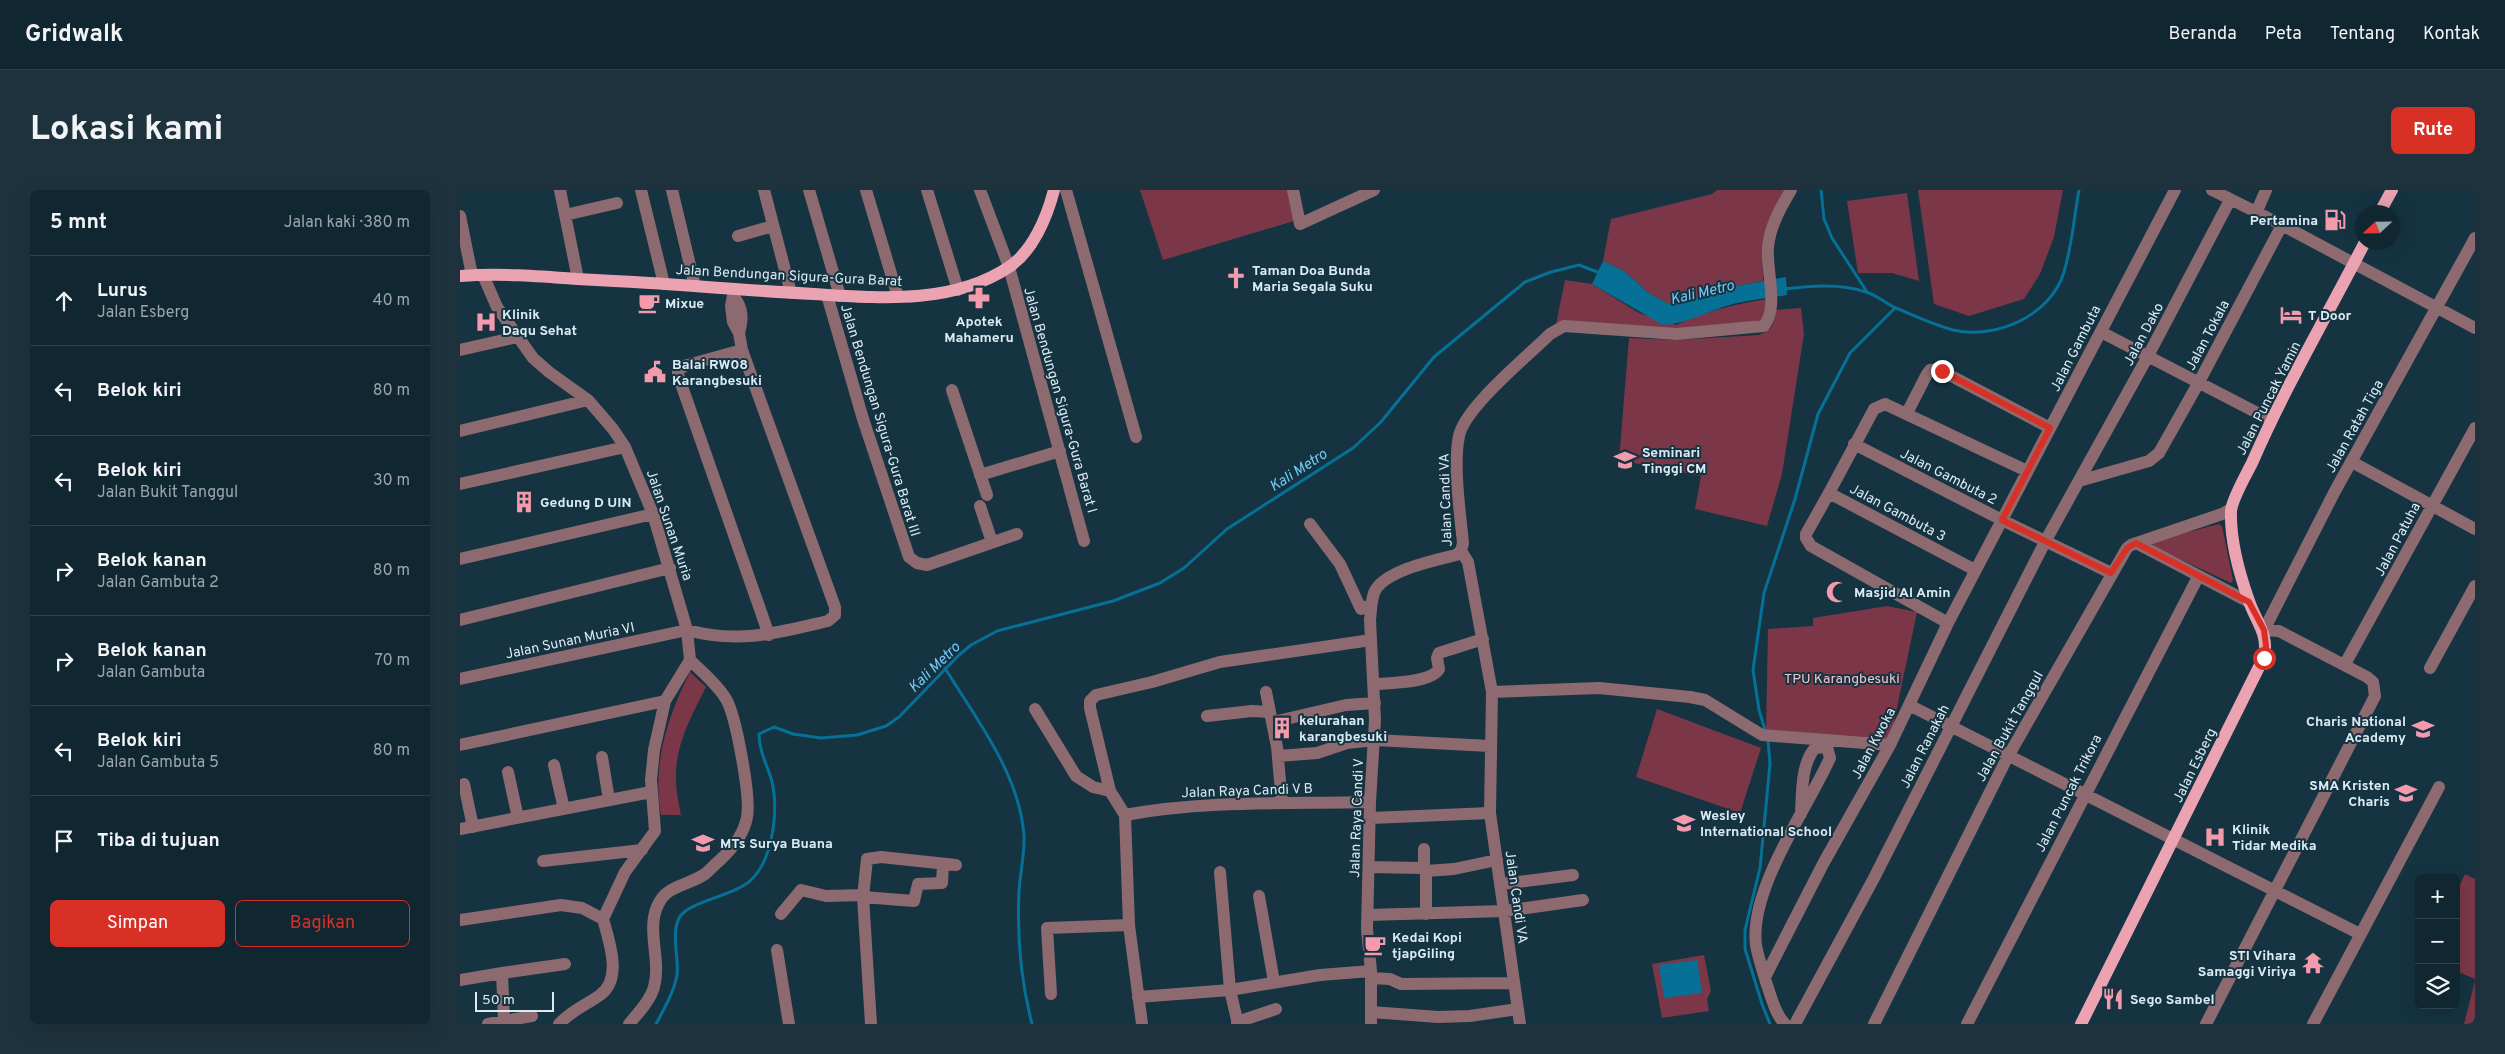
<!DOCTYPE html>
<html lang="id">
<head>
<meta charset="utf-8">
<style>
	body { margin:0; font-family:Overpass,sans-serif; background:#1e323d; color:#f1f3f6 }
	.controls { position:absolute; right:15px; bottom:15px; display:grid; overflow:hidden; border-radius:8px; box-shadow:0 5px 20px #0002 }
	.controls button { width:45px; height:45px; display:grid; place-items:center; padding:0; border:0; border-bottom:1px solid #30434d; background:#102631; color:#f1f3f6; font:25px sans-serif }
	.compass { position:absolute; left:1895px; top:15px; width:45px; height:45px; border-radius:50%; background:#102631; box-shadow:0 5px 20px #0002; rotate:248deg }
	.scale { position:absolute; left:15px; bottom:12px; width:79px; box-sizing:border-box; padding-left:5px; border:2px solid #daebf4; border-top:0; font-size:14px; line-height:18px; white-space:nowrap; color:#daebf4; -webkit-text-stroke:4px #153341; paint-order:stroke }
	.stop { position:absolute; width:15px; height:15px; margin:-11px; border:4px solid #d93025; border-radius:50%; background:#fff }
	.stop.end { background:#d93025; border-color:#fff; box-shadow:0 1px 5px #0008 }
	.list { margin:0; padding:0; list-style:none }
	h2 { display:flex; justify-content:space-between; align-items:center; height:65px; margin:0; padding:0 20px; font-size:21px }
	h2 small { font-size:16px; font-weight:400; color:#9ca5ab }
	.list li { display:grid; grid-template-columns:32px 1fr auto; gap:15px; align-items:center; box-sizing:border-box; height:90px; padding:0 20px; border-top:1px solid #30434d }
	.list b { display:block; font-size:19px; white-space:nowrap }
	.list p { margin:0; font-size:16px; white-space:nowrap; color:#9ca5ab }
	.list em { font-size:16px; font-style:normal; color:#9ca5ab }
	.actions { display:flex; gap:10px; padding:15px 20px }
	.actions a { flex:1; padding:11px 0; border:1px solid #d93025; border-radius:8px; text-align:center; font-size:18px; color:#d93025 }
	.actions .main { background:#d93025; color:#fff }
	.icon { flex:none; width:28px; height:28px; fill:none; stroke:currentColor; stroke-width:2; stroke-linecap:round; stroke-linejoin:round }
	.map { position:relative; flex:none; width:2015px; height:834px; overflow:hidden; border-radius:8px }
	header { display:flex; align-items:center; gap:30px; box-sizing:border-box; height:70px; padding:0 25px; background:#102631; border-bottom:1px solid #30434d }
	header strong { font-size:24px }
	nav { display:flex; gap:28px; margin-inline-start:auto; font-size:18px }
	.intro { display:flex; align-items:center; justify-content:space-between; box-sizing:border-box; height:120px; padding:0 30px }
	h1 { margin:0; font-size:35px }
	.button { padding:12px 22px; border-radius:8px; background:#d93025; color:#fff; font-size:18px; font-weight:700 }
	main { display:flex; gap:30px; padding:0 30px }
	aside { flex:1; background:#102631; border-radius:8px; box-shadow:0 5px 20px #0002 }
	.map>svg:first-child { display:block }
	.green { fill:#7b3748 }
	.water { fill:#067096 }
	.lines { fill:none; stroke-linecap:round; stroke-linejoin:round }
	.stream { stroke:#067096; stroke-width:3 }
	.minor { stroke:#8d6a70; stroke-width:12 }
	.major { stroke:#eba3b1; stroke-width:12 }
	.route { stroke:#d93025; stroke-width:6 }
	.labels { text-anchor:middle; stroke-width:4; stroke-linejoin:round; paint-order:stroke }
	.poi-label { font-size:14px; font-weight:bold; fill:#daebf4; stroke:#153341; text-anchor:start }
	.street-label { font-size:14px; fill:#daebf4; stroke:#153341 }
	.park-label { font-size:14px; fill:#f3c5cd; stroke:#153341 }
	.water-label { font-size:15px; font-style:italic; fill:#72cbf7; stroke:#153341 }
</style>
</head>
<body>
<header>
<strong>Gridwalk</strong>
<nav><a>Beranda</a><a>Peta</a><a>Tentang</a><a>Kontak</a></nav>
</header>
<div class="intro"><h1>Lokasi kami</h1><a class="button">Rute</a></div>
<main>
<aside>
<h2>5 mnt<small>Jalan kaki · 380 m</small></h2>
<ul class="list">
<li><svg class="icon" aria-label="ahead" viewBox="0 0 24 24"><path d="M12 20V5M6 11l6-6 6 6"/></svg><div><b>Lurus</b><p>Jalan Esberg</p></div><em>40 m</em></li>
<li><svg class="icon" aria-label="left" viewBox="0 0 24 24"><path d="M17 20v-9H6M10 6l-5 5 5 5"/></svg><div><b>Belok kiri</b></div><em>80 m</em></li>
<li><svg class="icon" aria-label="left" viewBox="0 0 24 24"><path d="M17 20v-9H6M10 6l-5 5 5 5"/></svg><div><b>Belok kiri</b><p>Jalan Bukit Tanggul</p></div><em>30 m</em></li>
<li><svg class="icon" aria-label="right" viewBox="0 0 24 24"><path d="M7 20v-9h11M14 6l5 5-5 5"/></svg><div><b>Belok kanan</b><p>Jalan Gambuta 2</p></div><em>80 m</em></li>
<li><svg class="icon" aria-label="right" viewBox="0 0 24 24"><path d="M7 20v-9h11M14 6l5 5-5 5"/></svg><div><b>Belok kanan</b><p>Jalan Gambuta</p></div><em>70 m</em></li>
<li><svg class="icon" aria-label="left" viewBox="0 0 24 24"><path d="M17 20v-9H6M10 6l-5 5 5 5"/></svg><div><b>Belok kiri</b><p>Jalan Gambuta 5</p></div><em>80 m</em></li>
<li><svg class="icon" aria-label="arrive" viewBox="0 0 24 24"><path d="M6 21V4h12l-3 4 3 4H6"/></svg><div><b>Tiba di tujuan</b></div></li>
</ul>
<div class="actions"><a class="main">Simpan</a><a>Bagikan</a></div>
</aside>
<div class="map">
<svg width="2015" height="834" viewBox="0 0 2015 834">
	<rect width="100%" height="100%" fill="#153341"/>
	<path class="green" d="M680,0h148l6,31 -131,39z
		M1257,0h67l-22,56 1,35 -43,8 -40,15 -13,-1 -17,-9 -26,-23 -21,-10 8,-42 101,-25z
		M1458,0h145l-9,47 -14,37 -16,25 -55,17 -35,-12z
		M1447,3l12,88 -27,-8h-34l-11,-72z
		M1105,90l27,4 47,29 37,12c30,-14 59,-21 91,-26l-5,23 -77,7 -129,-5z
		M1341,118l3,26 -22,140 -15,52 -72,-17 6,-33 -82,-16 10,-122 47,2 83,-5c14,-5 15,-11 17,-25z
		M1759,334l3,2 11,54 -2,3 -79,-37 2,-5z
		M1427,416l30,6 -27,129 -124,-9 2,-103 45,-3v-8z
		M230,482l16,15c-14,28 -32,60 -30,93 0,12 3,24 5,35h-20c-9,-51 6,-97 29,-143z
		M1197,519l104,39 -21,65 -104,-36z
		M2005,684l10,5v100l-19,-8v-78z
		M1244,765l7,36 -4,8 2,12 -47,7 -10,-54z
		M2015,791v43h-11z"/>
	<path class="water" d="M1143,71l21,10 26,23 17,9 13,1 40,-15 66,-12 1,18c-18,3 -37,5 -54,9 -23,6 -46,20 -70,21l-71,-41z
		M1237,770l5,33 -38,5 -5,-33z"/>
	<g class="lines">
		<path class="stream" d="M1361,0l3,29 8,19 35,54
			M1323,99c27,-3 57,-6 83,3 11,3 20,12 30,16 18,8 38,17 57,22 42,10 98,-14 111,-58 8,-26 10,-55 15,-82
			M485,478c31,51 74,105 79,167 1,18 -4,38 -5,57 -2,43 2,90 13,132
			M1306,543l-7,-23 -6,-40 11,-77 31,-94 23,-85 32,-61 45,-45
			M1308,549l2,25 -10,104 -15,62v19l17,55 8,20
			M196,834c8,-15 18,-32 21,-49 2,-18 -6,-40 2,-57 9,-17 57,-22 73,-39 22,-22 27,-72 19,-101 -5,-15 -12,-28 -12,-44l15,-7 19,7 28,4 36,-3 29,-9 13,-9 60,-62 12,-10 26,-14 116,-30 47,-18 24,-15 43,-39 126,-81 27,-25 54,-66 91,-75 26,-10 28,-7 21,8"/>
		<path class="minor" d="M100,0l18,89
			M181,0l23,94
			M212,0l23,96
			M304,0l27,103
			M349,0l31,106
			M406,0l32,107
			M467,0l31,100
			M520,0l29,77 75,274
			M606,0l70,247
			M833,0l7,34 74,-34
			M1752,0l70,35
			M1796,23l10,-23
			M105,25l52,-12
			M0,26l12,59
			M278,46l35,-10
			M23,85l14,32 36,51 16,14 39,28 25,29 12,18 28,67 34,116 3,30 -25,41 -11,49 -3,30 4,51 -30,41 -22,47
			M367,105l36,124 46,138 8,6 10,2 90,-31
			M274,107c9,11 9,22 5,36
			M1641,142l170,88
			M0,160l57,-13
			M282,160l-58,16 -6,5v4l91,260
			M492,200l35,105
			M1447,223l20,-39 3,-4 8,-1 112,59
			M0,241l128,-31
			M1394,254l148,76 109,53
			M1892,272l123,67
			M520,285l80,-24
			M1619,291l70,-20 10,-8 40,-71 83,-157 193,103
			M0,294l165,-37
			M1369,303l-23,41v4l5,8 137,77
			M520,316l12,36
			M850,334l30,40 21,45 10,-4
			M1676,353l113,59
			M0,369l193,-45
			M1515,380l-146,-77 45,-84 11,-5 142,67
			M0,430l210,-52
			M1885,474l130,-236
			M1970,478l45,-82
			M0,489l227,-49c52,14 90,3 141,-9l7,-6v-8l-93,-257 -3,-17 -6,-11 -2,-16 3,-16
			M915,494c15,-1 56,-1 64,-15l-2,-11 2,-5 44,-14
			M806,502l4,20
			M1032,502l107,-4 91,9 15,3 57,35 128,10
			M1449,515l451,229
			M575,519l41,67 17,11 17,4
			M747,526l45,-5 18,1 7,35 5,56
			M813,532l73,-17 29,-2
			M0,555l205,-44
			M818,566l39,-3 30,-10 28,-3 115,6
			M142,567l7,43
			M94,575l10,44
			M48,582l10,46
			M4,594l9,43
			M665,625l-15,-24 -20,-83v-7l6,-6 56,-13 68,-20 151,-22
			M665,625c81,-15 164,-11 245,-13
			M665,625l4,110 13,99
			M911,628l119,-5
			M0,639l191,-37
			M964,659v19
			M83,671l99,-11
			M909,677l52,1 5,3
			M760,682l10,118 8,34
			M1042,694l71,-9
			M799,706l15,86
			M403,707l51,4 4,-17 24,-1 1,-18
			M321,724l20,-24 25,6 37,-1
			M966,724v-43l28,-2 43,-9
			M908,725l137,-4 78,-11
			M0,730l101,-15 21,3 21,11
			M317,760l12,74
			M42,783l63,-9
			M1305,787l58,-113 67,-119 58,-122 227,-433
			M911,788l19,1 11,5 113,-1
			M0,790l42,-7 2,48
			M591,804l-4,-66 82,-3
			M678,807l92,-7 90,-15 51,-4
			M911,822l67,5 32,-1 48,-7
			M777,832l39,-13
			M28,834l44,-8
			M99,834c14,-15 26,-18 41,-29 23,-16 9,-54 3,-76
			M169,834c9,-11 21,-23 25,-37 8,-28 -10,-60 6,-86 8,-15 31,-17 45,-27 5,-4 9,-9 14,-13 12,-11 25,-27 28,-44 4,-20 -11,-101 -21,-118 -9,-15 -24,-27 -36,-39
			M411,834l-8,-127 4,-38 14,-2 75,8
			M911,834v-53l-4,-42 3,-127 5,-82 -5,-100c1,-9 1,-18 4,-27 8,-22 61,-33 82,-38l5,-4
			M1060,834l-30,-211 2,-121 -24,-130 -7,-11 2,-8c-3,-31 -10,-78 -4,-107 6,-29 68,-79 91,-102l14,-8 113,8 87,-8c15,-19 2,-55 4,-79 2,-21 13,-40 23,-57
			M1325,834c-10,-10 -14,-28 -19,-42 -3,-11 -8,-25 -10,-37 -7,-56 51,-136 74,-187l-3,-11 -12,1c-14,16 -13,45 -14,66
			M1335,834l79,-146 172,-338 102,-184 82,-156
			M1414,834l132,-264 121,-212 4,-3 91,-31 9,-5
			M1507,834l231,-447
			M1746,834l169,-328 -2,-14 -6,-5 -88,-46 -15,-1 71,-139 140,-253
			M1853,834l126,-237"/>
		<path class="major" d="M1920,22l12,-22
			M0,86c39,-3 78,0 117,3 39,2 78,4 117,7 40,3 80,6 120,8 65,4 138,11 195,-27 24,-16 38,-50 45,-77
			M1621,834l183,-367c5,-23 -8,-35 -15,-56 -10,-28 -19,-60 -18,-90 1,-12 15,-36 21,-48 33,-76 75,-147 113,-221"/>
	</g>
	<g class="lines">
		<path class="route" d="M1482,181l108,57 -48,92 109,53 16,-25 9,-5 113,59 15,28 2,16 -2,12"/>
	</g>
	<defs>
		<g id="fuel-bare" transform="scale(1.725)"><path d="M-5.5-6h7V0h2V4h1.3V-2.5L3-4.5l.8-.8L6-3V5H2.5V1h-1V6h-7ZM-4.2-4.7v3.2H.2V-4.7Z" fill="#f39aac" stroke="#153341" stroke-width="2.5" paint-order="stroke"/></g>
		<g id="church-bare" transform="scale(1.725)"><path d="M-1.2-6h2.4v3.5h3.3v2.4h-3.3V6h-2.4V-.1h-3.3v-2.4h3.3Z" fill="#f39aac" stroke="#153341" stroke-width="2.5" paint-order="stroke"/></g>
		<g id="pharmacy-bare" transform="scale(1.725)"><path d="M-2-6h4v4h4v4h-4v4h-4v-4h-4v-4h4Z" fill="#f39aac" stroke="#153341" stroke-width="2.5" paint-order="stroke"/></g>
		<g id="cafe-bare" transform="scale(1.725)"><path d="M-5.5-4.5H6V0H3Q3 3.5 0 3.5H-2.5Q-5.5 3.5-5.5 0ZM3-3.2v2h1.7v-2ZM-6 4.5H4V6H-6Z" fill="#f39aac" stroke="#153341" stroke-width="2.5" paint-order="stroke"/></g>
		<g id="hotel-bare" transform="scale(1.725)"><path d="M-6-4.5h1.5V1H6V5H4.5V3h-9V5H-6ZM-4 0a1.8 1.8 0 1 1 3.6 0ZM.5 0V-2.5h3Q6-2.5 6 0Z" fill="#f39aac" stroke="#153341" stroke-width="2.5" paint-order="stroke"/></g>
		<g id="hospital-bare" transform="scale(1.725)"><path d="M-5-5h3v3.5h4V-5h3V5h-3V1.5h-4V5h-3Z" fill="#f39aac" stroke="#153341" stroke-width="2.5" paint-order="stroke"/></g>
		<g id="civic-bare" transform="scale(1.725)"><path d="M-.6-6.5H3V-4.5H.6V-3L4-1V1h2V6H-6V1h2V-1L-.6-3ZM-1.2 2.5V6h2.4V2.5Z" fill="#f39aac" stroke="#153341" stroke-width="2.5" paint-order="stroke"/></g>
		<g id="university-bare" transform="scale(1.725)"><path d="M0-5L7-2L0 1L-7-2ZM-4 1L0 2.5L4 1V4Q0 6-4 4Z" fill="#f39aac" stroke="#153341" stroke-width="2.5" paint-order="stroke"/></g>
		<g id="building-bare" transform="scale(1.725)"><path d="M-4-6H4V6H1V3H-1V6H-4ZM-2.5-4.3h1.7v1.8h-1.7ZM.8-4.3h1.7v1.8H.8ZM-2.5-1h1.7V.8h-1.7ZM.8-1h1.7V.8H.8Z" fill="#f39aac" stroke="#153341" stroke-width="2.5" paint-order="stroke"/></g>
		<g id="mosque-bare" transform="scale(1.725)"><path d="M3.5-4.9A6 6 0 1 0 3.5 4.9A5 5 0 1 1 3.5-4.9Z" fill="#f39aac" stroke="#153341" stroke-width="2.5" paint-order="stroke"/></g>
		<g id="school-bare" transform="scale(1.725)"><path d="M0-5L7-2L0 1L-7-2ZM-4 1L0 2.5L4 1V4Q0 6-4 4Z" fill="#f39aac" stroke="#153341" stroke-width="2.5" paint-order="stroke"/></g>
		<g id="temple-bare" transform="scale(1.725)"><path d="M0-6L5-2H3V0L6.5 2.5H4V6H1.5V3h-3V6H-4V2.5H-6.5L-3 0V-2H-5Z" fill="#f39aac" stroke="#153341" stroke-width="2.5" paint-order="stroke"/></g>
		<g id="restaurant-bare" transform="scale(1.725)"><path d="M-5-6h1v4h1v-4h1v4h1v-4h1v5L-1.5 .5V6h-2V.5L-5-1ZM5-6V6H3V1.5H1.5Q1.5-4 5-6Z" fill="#f39aac" stroke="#153341" stroke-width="2.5" paint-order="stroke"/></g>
	</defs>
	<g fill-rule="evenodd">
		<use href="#fuel-bare" x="1875" y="30"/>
		<use href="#church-bare" x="776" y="88"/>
		<use href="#pharmacy-bare" x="519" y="108"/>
		<use href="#cafe-bare" x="189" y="113"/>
		<use href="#hotel-bare" x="1831" y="125"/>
		<use href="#hospital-bare" x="26" y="132"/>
		<use href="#civic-bare" x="195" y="182"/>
		<use href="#university-bare" x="1165" y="270"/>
		<use href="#building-bare" x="64" y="312"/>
		<use href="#mosque-bare" x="1377" y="402"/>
		<use href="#building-bare" x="822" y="538"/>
		<use href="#school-bare" x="1963" y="539"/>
		<use href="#school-bare" x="1946" y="603"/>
		<use href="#school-bare" x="1224" y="633"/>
		<use href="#hospital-bare" x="1755" y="647"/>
		<use href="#school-bare" x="243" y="653"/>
		<use href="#cafe-bare" x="915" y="755"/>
		<use href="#temple-bare" x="1853" y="773"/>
		<use href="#restaurant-bare" x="1653" y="809"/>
	</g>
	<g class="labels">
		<g class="poi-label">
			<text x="1858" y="35" text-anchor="end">Pertamina</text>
			<text x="792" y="85">Taman Doa Bunda<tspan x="792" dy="16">Maria Segala Suku</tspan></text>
			<text x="205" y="118">Mixue</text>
			<text x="42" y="129">Klinik<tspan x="42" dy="16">Daqu Sehat</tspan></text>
			<text x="1848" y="130">T Door</text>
			<text x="519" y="136" text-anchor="middle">Apotek<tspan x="519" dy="16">Mahameru</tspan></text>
			<text x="212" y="179">Balai RW08<tspan x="212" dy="16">Karangbesuki</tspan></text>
			<text x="1182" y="267">Seminari<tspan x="1182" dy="16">Tinggi CM</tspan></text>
			<text x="80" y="317">Gedung D UIN</text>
			<text x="1394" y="407">Masjid Al Amin</text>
			<text x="839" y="535">kelurahan<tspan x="839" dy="16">karangbesuki</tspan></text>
			<text x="1946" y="536" text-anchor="end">Charis National<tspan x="1946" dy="16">Academy</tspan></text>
			<text x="1930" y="600" text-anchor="end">SMA Kristen<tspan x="1930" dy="16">Charis</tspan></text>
			<text x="1240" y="630">Wesley<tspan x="1240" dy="16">International School</tspan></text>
			<text x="1772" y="644">Klinik<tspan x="1772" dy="16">Tidar Medika</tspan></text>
			<text x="260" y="658">MTs Surya Buana</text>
			<text x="932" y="752">Kedai Kopi<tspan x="932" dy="16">tjapGiling</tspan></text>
			<text x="1836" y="770" text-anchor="end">STI Vihara<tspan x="1836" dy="16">Samaggi Viriya</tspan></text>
			<text x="1670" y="814">Sego Sambel</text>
		</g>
		<g class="street-label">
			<text transform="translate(329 85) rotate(3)" y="5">Jalan Bendungan Sigura-Gura Barat</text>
			<text transform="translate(1683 144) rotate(-62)" y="5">Jalan Dako</text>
			<text transform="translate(1747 145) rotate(-62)" y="5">Jalan Tokala</text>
			<text transform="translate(1615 158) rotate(-63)" y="5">Jalan Gambuta</text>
			<text transform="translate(1808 208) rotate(-63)" y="5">Jalan Puncak Yamin</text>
			<text transform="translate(601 210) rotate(74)" y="5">Jalan Bendungan Sigura-Gura Barat I</text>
			<text transform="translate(421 230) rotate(73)" y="5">Jalan Bendungan Sigura-Gura Barat III</text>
			<text transform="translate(1894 236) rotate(-61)" y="5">Jalan Ratah Tiga</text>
			<text transform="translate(1489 286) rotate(27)" y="5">Jalan Gambuta 2</text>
			<text transform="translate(985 310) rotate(-92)" y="5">Jalan Candi VA</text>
			<text transform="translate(1438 322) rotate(28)" y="5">Jalan Gambuta 3</text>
			<text transform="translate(210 335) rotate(71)" y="5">Jalan Sunan Muria</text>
			<text transform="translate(1937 349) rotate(-62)" y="5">Jalan Patuha</text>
			<text transform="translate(110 450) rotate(-12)" y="5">Jalan Sunan Muria VI</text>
			<text transform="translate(1549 536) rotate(-61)" y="5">Jalan Bukit Tanggul</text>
			<text transform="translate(1413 553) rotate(-62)" y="5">Jalan Kwoka</text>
			<text transform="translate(1464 556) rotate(-63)" y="5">Jalan Ranakah</text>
			<text transform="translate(1734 575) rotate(-64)" y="5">Jalan Esberg</text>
			<text transform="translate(787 600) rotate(-2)" y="5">Jalan Raya Candi V B</text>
			<text transform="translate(1608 603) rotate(-63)" y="5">Jalan Puncak Trikora</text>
			<text transform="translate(896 628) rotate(-88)" y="5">Jalan Raya Candi V</text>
			<text transform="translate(1057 707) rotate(82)" y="5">Jalan Candi VA</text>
		</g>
		<g class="park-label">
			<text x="1382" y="493">TPU Karangbesuki</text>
		</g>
		<g class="water-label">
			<text transform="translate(1242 102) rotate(-13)" y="5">Kali Metro</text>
			<text transform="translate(838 280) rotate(-33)" y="5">Kali Metro</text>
			<text transform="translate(474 477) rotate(-44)" y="5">Kali Metro</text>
		</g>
	</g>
</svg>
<div class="controls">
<button>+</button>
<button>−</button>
<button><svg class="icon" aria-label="layers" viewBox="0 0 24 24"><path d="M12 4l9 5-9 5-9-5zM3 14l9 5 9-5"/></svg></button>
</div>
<svg class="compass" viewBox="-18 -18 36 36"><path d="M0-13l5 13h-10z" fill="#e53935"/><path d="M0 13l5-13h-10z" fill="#9ca5ab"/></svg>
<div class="scale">50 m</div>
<div class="stop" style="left:1804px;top:468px"></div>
<div class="stop end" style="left:1482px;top:181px"></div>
</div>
</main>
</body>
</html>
